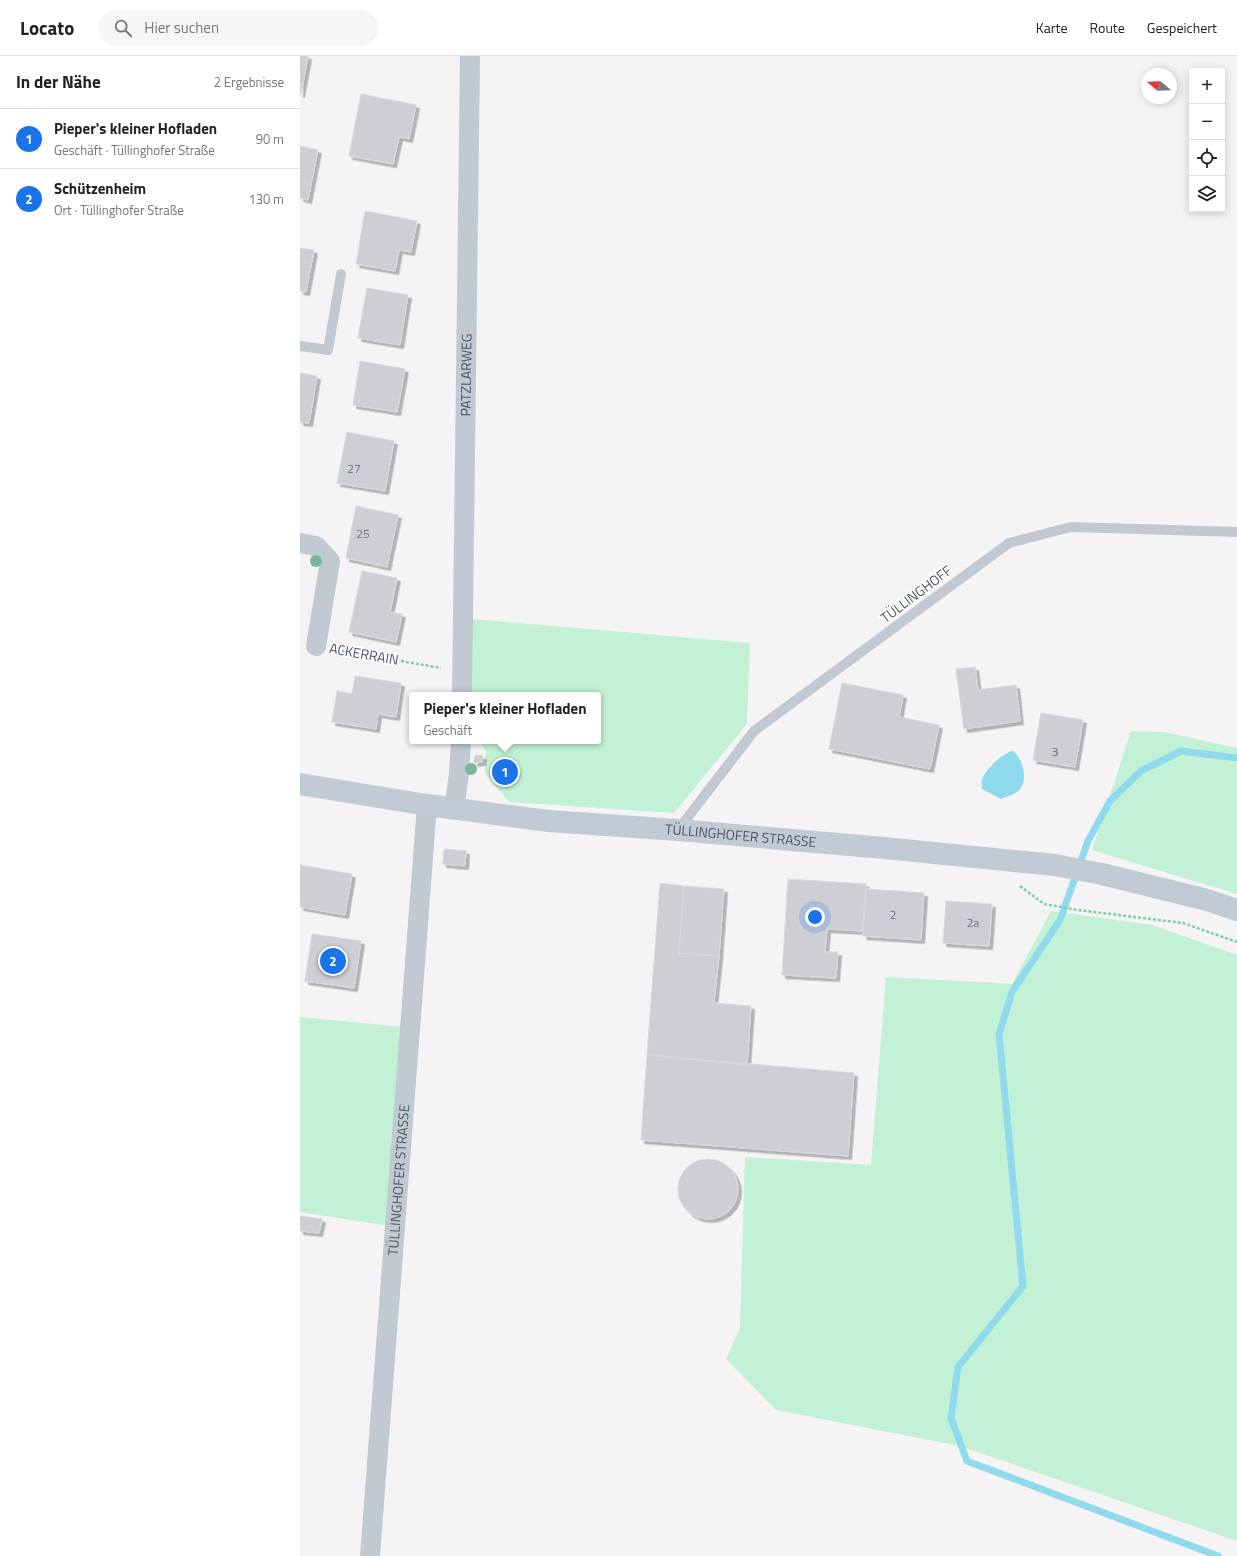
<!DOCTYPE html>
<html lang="de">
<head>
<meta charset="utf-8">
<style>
	body { margin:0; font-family:"Titillium Web",sans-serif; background:#f6f6f6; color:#222 }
	.controls { position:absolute; right:12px; top:12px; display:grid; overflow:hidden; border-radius:4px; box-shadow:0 2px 10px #0003 }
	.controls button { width:36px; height:36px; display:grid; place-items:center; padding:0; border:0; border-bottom:1px solid #e0e0e0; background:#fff; color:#222; font:20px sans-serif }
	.compass { position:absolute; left:841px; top:12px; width:36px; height:36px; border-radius:50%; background:#fff; box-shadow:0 2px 10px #0003; rotate:289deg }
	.you { position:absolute; left:515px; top:861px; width:14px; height:14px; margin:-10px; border:3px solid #fff; border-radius:50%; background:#1a73e8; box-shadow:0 0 0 6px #1a73e833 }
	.badge { display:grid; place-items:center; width:26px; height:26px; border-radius:50%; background:#1a73e8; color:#fff; font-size:13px; font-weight:700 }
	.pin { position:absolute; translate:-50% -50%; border:2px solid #fff; box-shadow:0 1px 4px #0006 }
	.popup { position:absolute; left:109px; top:636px; width:192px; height:52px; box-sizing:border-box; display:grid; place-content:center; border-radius:4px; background:#fff; filter:drop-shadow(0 1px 3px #0005); font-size:13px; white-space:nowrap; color:#767676 }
	.popup b { font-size:15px; color:#222 }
	.popup::after { content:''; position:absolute; left:50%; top:100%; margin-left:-8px; border:8px solid transparent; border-top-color:#fff }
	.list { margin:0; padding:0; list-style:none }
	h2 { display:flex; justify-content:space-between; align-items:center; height:52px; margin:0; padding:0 16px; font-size:17px }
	h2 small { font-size:13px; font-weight:400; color:#767676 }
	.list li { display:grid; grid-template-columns:26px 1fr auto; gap:12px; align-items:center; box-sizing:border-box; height:60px; padding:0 16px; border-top:1px solid #e0e0e0 }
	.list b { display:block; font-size:15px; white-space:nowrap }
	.list p { margin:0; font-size:13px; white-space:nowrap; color:#767676 }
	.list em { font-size:13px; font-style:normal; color:#767676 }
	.icon { flex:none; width:22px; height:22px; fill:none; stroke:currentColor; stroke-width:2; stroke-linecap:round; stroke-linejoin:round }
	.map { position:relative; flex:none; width:937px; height:1500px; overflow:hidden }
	header { display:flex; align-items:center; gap:24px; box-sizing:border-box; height:56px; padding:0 20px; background:#fff; border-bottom:1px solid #e0e0e0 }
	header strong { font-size:19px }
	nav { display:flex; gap:22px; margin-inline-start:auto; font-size:14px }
	.search { width:280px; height:36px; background:#f6f6f6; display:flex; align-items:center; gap:10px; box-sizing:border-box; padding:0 14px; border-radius:22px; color:#767676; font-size:15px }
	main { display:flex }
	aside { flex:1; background:#fff }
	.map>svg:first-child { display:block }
	.green { fill:#c3f1d5 }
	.water { fill:#90daee }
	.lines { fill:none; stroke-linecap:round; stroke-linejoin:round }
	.stream { stroke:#90daee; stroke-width:7 }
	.building { fill:#cdcfd5; stroke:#d7d9de; filter:url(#shadow) }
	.path { stroke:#7ad0a6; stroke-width:2.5; stroke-dasharray:3 2; stroke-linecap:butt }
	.service { stroke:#c1cad2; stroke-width:10 }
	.minor { stroke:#c1cad2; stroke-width:20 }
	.secondary { stroke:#c1cbd6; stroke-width:22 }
	.tree { fill:#7bb799 }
	.labels { text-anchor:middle; stroke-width:3.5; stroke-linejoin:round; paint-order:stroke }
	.number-label { font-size:12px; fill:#6b747e }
	.street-label { font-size:14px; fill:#4a5661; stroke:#fff }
</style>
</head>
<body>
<header>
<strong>Locato</strong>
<div class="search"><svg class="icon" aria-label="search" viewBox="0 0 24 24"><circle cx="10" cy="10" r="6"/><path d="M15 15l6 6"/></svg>Hier suchen</div>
<nav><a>Karte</a><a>Route</a><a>Gespeichert</a></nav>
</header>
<main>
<aside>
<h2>In der Nähe<small>2 Ergebnisse</small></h2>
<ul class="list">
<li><span class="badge">1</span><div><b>Pieper's kleiner Hofladen</b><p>Geschäft · Tüllinghofer Straße</p></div><em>90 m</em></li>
<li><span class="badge">2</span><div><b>Schützenheim</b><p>Ort · Tüllinghofer Straße</p></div><em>130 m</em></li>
</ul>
</aside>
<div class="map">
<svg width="937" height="1500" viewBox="0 0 937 1500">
	<defs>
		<filter id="shadow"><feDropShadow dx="3.5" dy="3.5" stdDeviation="0" flood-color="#0004"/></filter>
	</defs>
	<rect width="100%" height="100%" fill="#f5f3f3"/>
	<path class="green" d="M172,563l278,24 -3,81 -73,89 -165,-11 -24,-29 1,-22 -7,-10h119v-46h-128z
		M831,675l33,1 73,16v146l-145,-44z
		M751,855l101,14 85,30v586l-277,-95 -184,-36 -50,-51 14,-31 5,-171 126,8 15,-188 126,7z
		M0,961l104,10 -15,199 -89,-14z"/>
	<path class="water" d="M713,695c9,7 14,24 9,35 -3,8 -14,10 -21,13l-19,-10c0,-3 -1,-7 0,-10 5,-11 20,-26 31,-28z"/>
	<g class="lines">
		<path class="stream" d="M918,1500l-251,-95 -16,-43 7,-51 65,-81 -24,-252 13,-42 48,-72 28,-79 22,-40 31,-30 40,-20 56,7"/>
	</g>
	<path class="building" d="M0,0h8l-7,38h-1z
		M61,38l55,11 -7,34 -10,-2 -6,27 -44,-8z
		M0,90l18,4 -10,50 -8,-2z
		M65,155l52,10 -6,31 -12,-2 -4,21 -39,-7z
		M0,192l14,2 -8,42 -6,-1z
		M67,232l41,7 -8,50 -42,-7z
		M60,305l45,8 -8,43 -44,-7z
		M0,317l17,3 -8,47 -9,-1z
		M47,376l47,9 -9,50 -48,-8z
		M56,450l42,9 -11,52 -41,-9z
		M62,515l35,7 -7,34 12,2 -6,28 -47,-10z
		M675,611l3,23 38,-5 4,36 -56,8 -8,-60z
		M55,620l46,7 -5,34 -18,-3 -2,15 -44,-7 5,-31 15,3z
		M542,627l61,12 -4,22 40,8 -9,44 -101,-20z
		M741,657l42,7 -8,47 -42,-7z
		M175,699l8,1 -1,6 -8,1z
		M207,703l10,13 -14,12 -11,-13z
		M144,793l22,2 -1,15 -22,-2z
		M0,809l52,9 -7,41 -45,-8z
		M488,823l78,5 -4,47 -35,-2 -2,23h13l-2,26 -54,-3z
		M360,827l24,3 -5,67 40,3 -5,47 37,3 -4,59 -100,-10z
		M384,830l40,3 -5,67 -40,-3z
		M566,833l58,4 -3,47 -58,-4z
		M646,845l46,3 -3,42 -46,-3z
		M12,878l49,7 -7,47 -49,-7z
		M347,999l207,18 -6,83 -207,-16z
		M378 1133a30 30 0 1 1 60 0a30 30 0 1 1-60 0Z
		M0,1160l22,3 -3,14 -19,-2z"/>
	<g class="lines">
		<path class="path" d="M37,594l104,18
			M720,830l24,18 34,6 105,13 54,19"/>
		<path class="service" d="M0,290l28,4 13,-76
			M378,774l76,-99 255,-188 62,-16 166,5"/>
		<g class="minor">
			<path d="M0,487l16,3 14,15 -14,85"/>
			<path id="s1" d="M162,639l8,-639"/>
			<path d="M154,753l5,-35 2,-33"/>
			<path id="s2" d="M70,1500l57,-751"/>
		</g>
		<path class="secondary" id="s3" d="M0,728l127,21 121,16 130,9 206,18 171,17 47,9 105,26 30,10"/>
	</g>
	<g class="tree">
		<circle cx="16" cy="505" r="6"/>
		<circle cx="171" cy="713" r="6"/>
	</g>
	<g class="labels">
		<g class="number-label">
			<text x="54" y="417">27</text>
			<text x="63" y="482">25</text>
			<text x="755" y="700">3</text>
			<text x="593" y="863">2</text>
			<text x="673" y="871">2a</text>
		</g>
		<g class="street-label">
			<text dy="5" stroke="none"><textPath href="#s1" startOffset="320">PATZLARWEG</textPath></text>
			<text transform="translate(616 538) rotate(-37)" y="5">TÜLLINGHOFF</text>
			<text transform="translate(64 598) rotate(10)" y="5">ACKERRAIN</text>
			<text dy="5" stroke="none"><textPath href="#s3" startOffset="444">TÜLLINGHOFER STRASSE</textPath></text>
			<text dy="5" stroke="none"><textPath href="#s2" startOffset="377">TÜLLINGHOFER STRASSE</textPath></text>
		</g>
	</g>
</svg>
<div class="controls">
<button>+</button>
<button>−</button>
<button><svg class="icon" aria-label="locate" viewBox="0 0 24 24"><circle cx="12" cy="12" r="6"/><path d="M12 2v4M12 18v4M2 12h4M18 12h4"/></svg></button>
<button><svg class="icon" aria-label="layers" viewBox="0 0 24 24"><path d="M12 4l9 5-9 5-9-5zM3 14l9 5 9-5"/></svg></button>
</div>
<svg class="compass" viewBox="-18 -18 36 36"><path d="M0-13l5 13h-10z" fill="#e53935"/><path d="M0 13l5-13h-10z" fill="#767676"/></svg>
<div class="you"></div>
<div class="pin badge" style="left:205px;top:716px">1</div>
<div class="popup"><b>Pieper's kleiner Hofladen</b>Geschäft</div>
<div class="pin badge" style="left:33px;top:905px">2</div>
</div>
</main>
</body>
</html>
